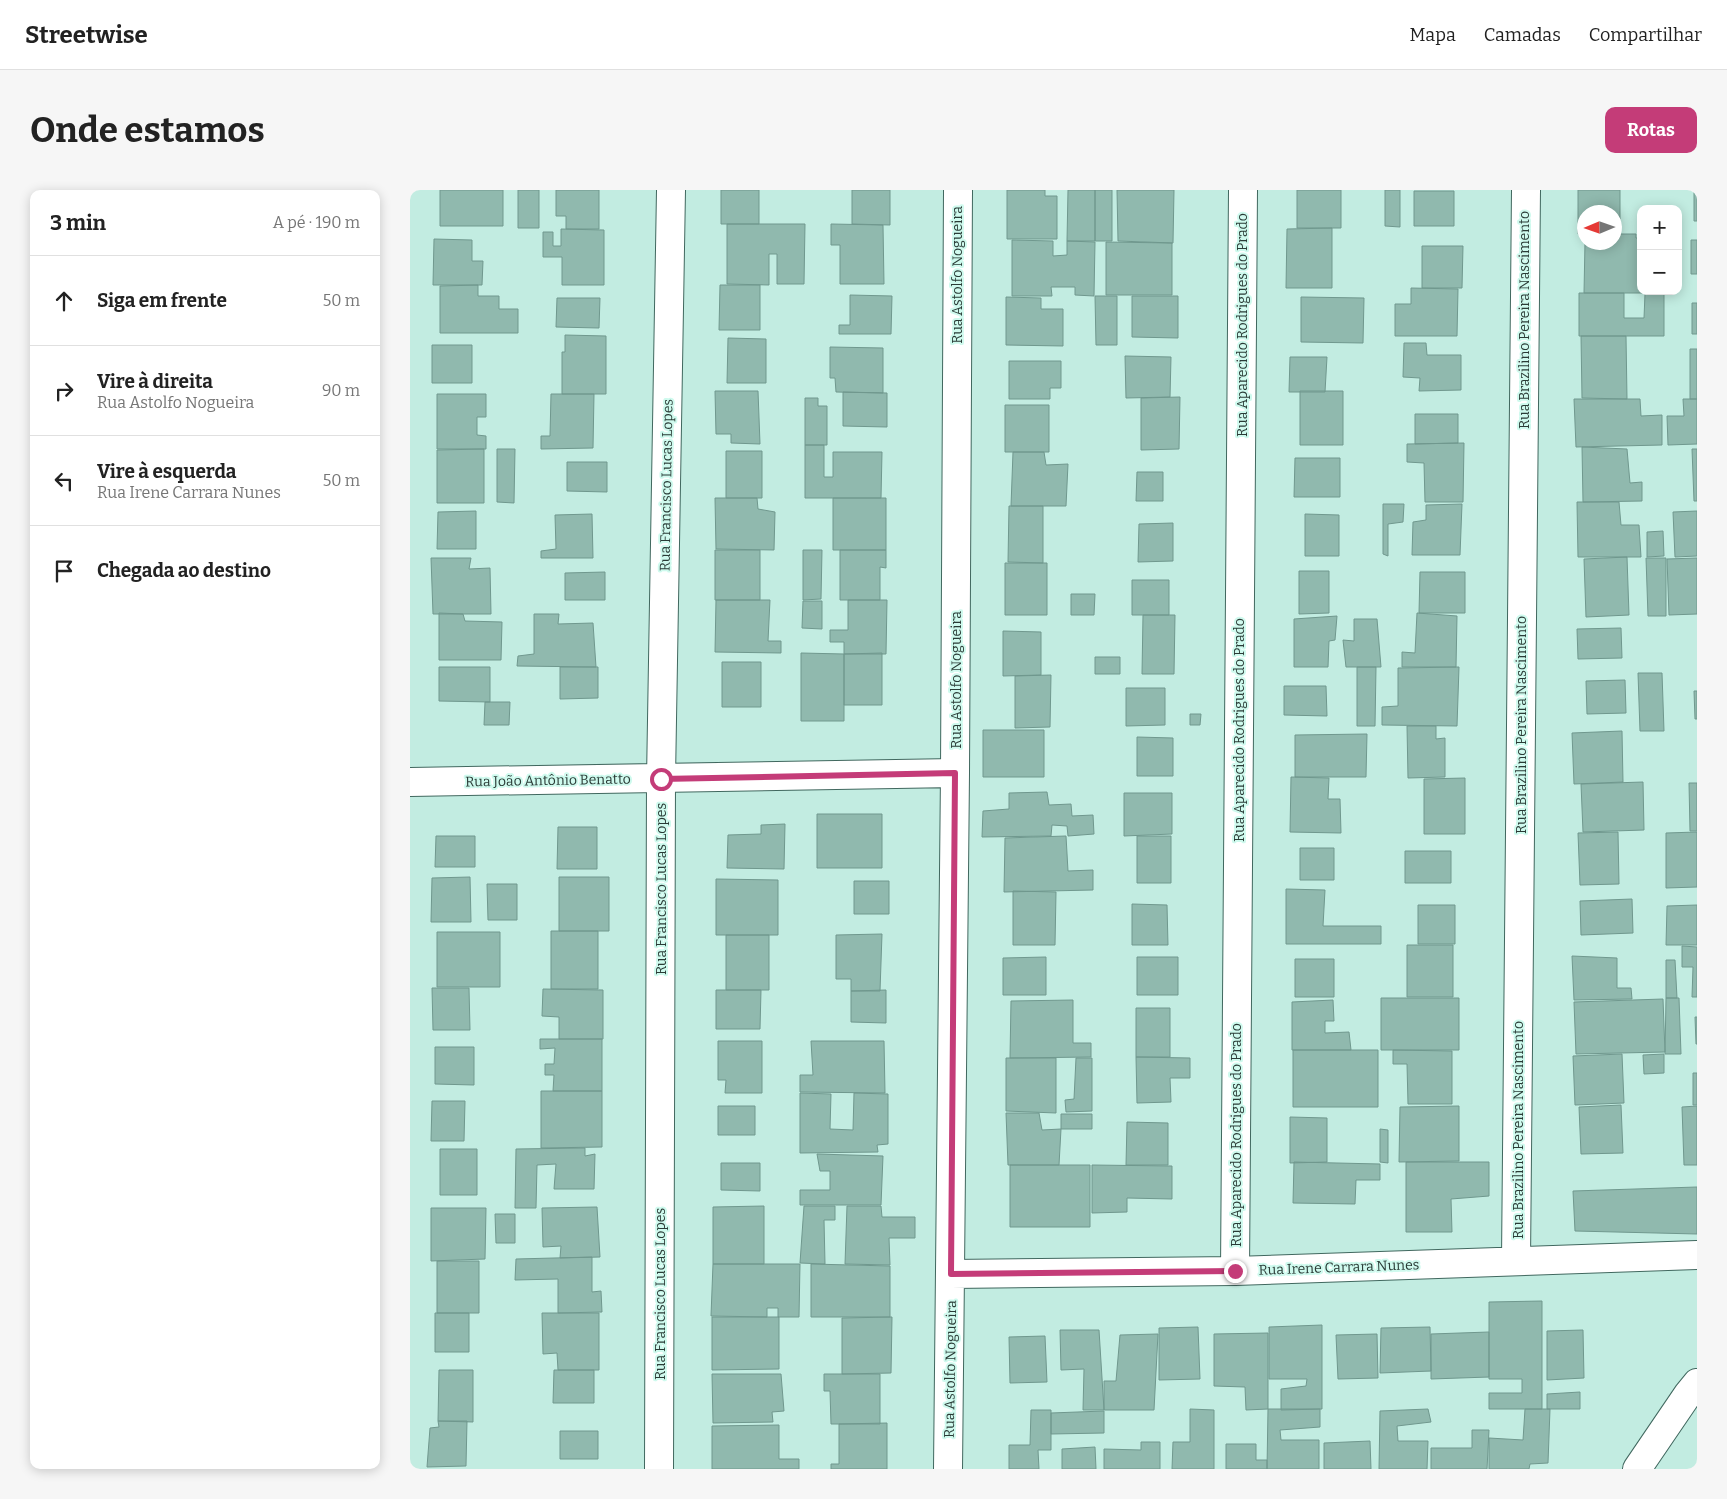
<!DOCTYPE html>
<html lang="pt">
<head>
<meta charset="utf-8">
<style>
	body { margin:0; font-family:Bitter,serif; background:#f6f6f6; color:#222 }
	.controls { position:absolute; right:15px; top:15px; display:grid; overflow:hidden; border-radius:10px; box-shadow:0 2px 12px #0003 }
	.controls button { width:45px; height:45px; display:grid; place-items:center; padding:0; border:0; border-bottom:1px solid #e0e0e0; background:#fff; color:#222; font:25px sans-serif }
	.compass { position:absolute; left:1167px; top:15px; width:45px; height:45px; border-radius:50%; background:#fff; box-shadow:0 2px 12px #0003; rotate:268deg }
	.stop { position:absolute; width:15px; height:15px; margin:-11px; border:4px solid #c43c78; border-radius:50%; background:#fff }
	.stop.end { background:#c43c78; border-color:#fff; box-shadow:0 1px 5px #0008 }
	.list { margin:0; padding:0; list-style:none }
	h2 { display:flex; justify-content:space-between; align-items:center; height:65px; margin:0; padding:0 20px; font-size:21px }
	h2 small { font-size:16px; font-weight:400; color:#767676 }
	.list li { display:grid; grid-template-columns:32px 1fr auto; gap:15px; align-items:center; box-sizing:border-box; height:90px; padding:0 20px; border-top:1px solid #e0e0e0 }
	.list b { display:block; font-size:19px; white-space:nowrap }
	.list p { margin:0; font-size:16px; white-space:nowrap; color:#767676 }
	.list em { font-size:16px; font-style:normal; color:#767676 }
	.icon { flex:none; width:28px; height:28px; fill:none; stroke:currentColor; stroke-width:2; stroke-linecap:round; stroke-linejoin:round }
	.map { position:relative; flex:none; width:1287px; height:1279px; overflow:hidden; border-radius:10px }
	header { display:flex; align-items:center; gap:30px; box-sizing:border-box; height:70px; padding:0 25px; background:#fff; border-bottom:1px solid #e0e0e0 }
	header strong { font-size:24px }
	nav { display:flex; gap:28px; margin-inline-start:auto; font-size:18px }
	.intro { display:flex; align-items:center; justify-content:space-between; box-sizing:border-box; height:120px; padding:0 30px }
	h1 { margin:0; font-size:35px }
	.button { padding:12px 22px; border-radius:10px; background:#c43c78; color:#fff; font-size:18px; font-weight:700 }
	main { display:flex; gap:30px; padding:0 30px }
	aside { flex:1; background:#fff; border-radius:10px; box-shadow:0 2px 12px #0003 }
	.map>svg:first-child { display:block }
	.building { fill:#90b9ae; stroke:#70988e }
	.lines { fill:none; stroke-linecap:round; stroke-linejoin:round }
	.minor-casing { stroke:#41685f; stroke-width:30 }
	.minor { stroke:#fff; stroke-width:28 }
	.route { stroke:#c43c78; stroke-width:6 }
	.labels { text-anchor:middle; stroke-width:4; stroke-linejoin:round; paint-order:stroke }
	.street-label { font-size:14px; fill:#2a3b36; stroke:#cffaee }
</style>
</head>
<body>
<header>
<strong>Streetwise</strong>
<nav><a>Mapa</a><a>Camadas</a><a>Compartilhar</a></nav>
</header>
<div class="intro"><h1>Onde estamos</h1><a class="button">Rotas</a></div>
<main>
<aside>
<h2>3 min<small>A pé · 190 m</small></h2>
<ul class="list">
<li><svg class="icon" aria-label="ahead" viewBox="0 0 24 24"><path d="M12 20V5M6 11l6-6 6 6"/></svg><div><b>Siga em frente</b></div><em>50 m</em></li>
<li><svg class="icon" aria-label="right" viewBox="0 0 24 24"><path d="M7 20v-9h11M14 6l5 5-5 5"/></svg><div><b>Vire à direita</b><p>Rua Astolfo Nogueira</p></div><em>90 m</em></li>
<li><svg class="icon" aria-label="left" viewBox="0 0 24 24"><path d="M17 20v-9H6M10 6l-5 5 5 5"/></svg><div><b>Vire à esquerda</b><p>Rua Irene Carrara Nunes</p></div><em>50 m</em></li>
<li><svg class="icon" aria-label="arrive" viewBox="0 0 24 24"><path d="M6 21V4h12l-3 4 3 4H6"/></svg><div><b>Chegada ao destino</b></div></li>
</ul>
</aside>
<div class="map">
<svg width="1287" height="1279" viewBox="0 0 1287 1279">
	<rect width="100%" height="100%" fill="#c2ece1"/>
	<path class="building" d="M30,0h63v36h-63z
		M108,0h21v38h-21z
		M146,0h43v39h-33v-13h-10z
		M311,0h38v34h-38z
		M442,0h38v35l-38,-1z
		M597,0h38v6h12v43h-50z
		M658,0h27v51h-28z
		M685,0h17v51h-17z
		M707,0h57l-1,53 -55,-2z
		M887,0h44v38h-44z
		M975,0h15v37l-15,-1z
		M1168,0h42v29h-6v-7h-30v22h-6z
		M1284,0h3v31h-3z
		M1004,1h40v35h-40z
		M317,34h78l-1,60h-27v-30h-8v31l-42,-1z
		M421,34l52,1 1,59h-44v-39h-9z
		M922,38v60h-46l1,-59z
		M151,39l43,1v55h-42v-28h-19v-25h10v14h8z
		M1204,44h22v4h5v53h23v2h-80l1,-51h29z
		M24,49l38,1v21h11l-1,24h-49z
		M602,50l41,1v15l14,-1v-14l28,1 -1,54 -19,-1v-8h-24l1,9h-40z
		M1281,50h6v34h-6z
		M696,52l66,1v52h-66z
		M1012,56h41l-1,42h-40z
		M68,95v11h21v13h19v24h-78v-47z
		M310,95h40v45h-41z
		M1001,98l47,1 -1,47h-62v-32h16z
		M1169,103h45v25h20l1,-24h19v42h-85z
		M440,105l42,1 -1,38h-52v-9h11z
		M685,106h22v49h-21z
		M722,106h46v42l-46,-1z
		M596,107l35,1v11h22v37l-57,-1z
		M891,107l63,1 -1,45 -62,-1z
		M147,108h43l-1,30 -43,-1z
		M1282,113h5v31h-5z
		M155,145l41,1v58h-44v-42h3z
		M1171,146h45l1,63 -45,-1z
		M318,148l38,1v44h-39z
		M994,153h22l1,12h34v35l-42,1 1,-13 -17,-1z
		M22,155h40v38h-40z
		M420,157l53,1v45l-47,-1 -1,-14h-5z
		M1280,159h7v50h-7z
		M715,166l46,1 -1,40 -44,1z
		M880,167h37l-2,35h-36z
		M599,171h52v27h-11v11h-41z
		M305,201h43l2,53 -29,-1v-9h-15z
		M890,201h43v54h-43z
		M433,202l44,1v34l-44,-1z
		M27,204h49v23h-9v18l9,1v13h-49z
		M141,204h43l-1,54 -52,1v-13h9z
		M770,207l-1,52 -38,1v-52z
		M395,208h13v8h9v39h-22z
		M1164,209h66l1,17 21,-1v30l-86,2z
		M1273,209h14v45l-29,1 -1,-29h17z
		M595,215h44v47h-44z
		M1005,224h43v29l-43,1z
		M1054,253l-1,59h-38l-1,-39 -17,-1v-18z
		M395,255h19v32h9v-25h49l-1,46h-76z
		M1172,257l45,2 3,34 12,-1v19l-59,1z
		M74,259v54h-47v-53z
		M87,259h18l-1,54 -17,-1z
		M1282,259h5v52h-3z
		M316,261h36v47h-36z
		M603,262h31l2,13 22,-1 -2,42h-55z
		M885,268h45v39h-46z
		M157,272h40v30l-40,-1z
		M727,282h26v29h-27z
		M305,308h42l1,11 17,3 -1,38 -58,-1z
		M423,308h53v52h-53z
		M1167,312h42l2,23h18l2,32h-63z
		M973,314h21l-1,18 -15,2v32l-5,-2z
		M1052,314l-2,51h-48l1,-33 13,-2v-15z
		M599,316h34v57l-35,-1z
		M66,321v38h-39l1,-37z
		M1287,321v45l-22,1 -2,-45z
		M182,324l1,44h-52v-7l15,-2 -1,-34z
		M895,324l34,1v41h-34z
		M763,333v38l-35,1 1,-38z
		M1253,341l1,25 -17,1v-25z
		M305,360h45v50h-45z
		M393,360h19l-1,49 -18,1z
		M430,360h46v18l-6,-1v33h-40z
		M1217,367l2,58 -43,2 -2,-58z
		M21,368h40l-2,11 21,-1 1,46h-58z
		M1236,368h20v58h-18z
		M1287,368v56l-28,1 -2,-56z
		M595,373h42v52h-42z
		M889,381h30v42l-30,1z
		M195,382v28h-40v-27z
		M1010,382h45v41h-46z
		M722,390h37v35h-37z
		M661,404h24l-1,21h-23z
		M306,410h54l-2,41h13v12l-66,-1z
		M438,410h39l-1,54h-42v-12h-14v-12h18z
		M393,411h19v28l-20,-1z
		M29,423l24,1 2,7 37,1 -1,38h-62z
		M1007,423l40,3 -1,51h-54v-15l13,1z
		M124,424h25l-1,10 35,-1 3,44 -79,-1 1,-10 16,-2z
		M733,425h32l-1,59h-32z
		M927,426l-2,24 -6,1 -1,26h-34v-48z
		M944,429h23l4,48h-35l-3,-27 11,1z
		M1211,438l1,30 -44,1 -1,-30z
		M593,441l38,1v43l-38,1z
		M391,463l43,1v67h-43z
		M472,463v52h-38v-51z
		M685,467h25v17h-25z
		M312,472h39v45h-39z
		M29,477h51v35l-51,-1z
		M150,477h38v31l-38,1z
		M947,477h19l-1,59h-18z
		M1049,477l-2,59 -75,-1v-18l16,-1v-38z
		M1228,483h24l2,58h-24z
		M641,485l-1,52 -35,1v-52z
		M1215,490l1,33 -39,1 -1,-33z
		M874,496h42l1,30 -43,-1z
		M716,498h39v37l-39,1z
		M1284,501h3v28h-2z
		M75,512h25l-1,23h-25z
		M780,524h11l-1,11h-10z
		M997,536h29v13l9,-1v39l-37,1z
		M573,540h61v47h-61z
		M1212,541l1,51 -49,2 -2,-51z
		M957,544l-1,43h-71v-42z
		M727,547l36,1v38h-36z
		M881,587l38,1 -1,21h12l1,34 -51,-1z
		M1055,588v56h-41v-55z
		M1233,592l1,48 -61,2 -2,-48z
		M1279,593h8v48h-7z
		M637,602l2,13 22,-1 1,12 21,-1 1,19 -26,2 -1,-10 -15,-1 -1,11 -69,1 1,-26 26,-2v-16z
		M714,603h48v41l-48,2z
		M407,624h65v54h-65z
		M375,634l-1,45 -57,-1 1,-33 33,-1v-9z
		M148,637h39v42h-40z
		M1208,642l1,52 -39,1 -2,-52z
		M1287,642v55l-31,1v-55z
		M26,646h39v31h-40z
		M656,646l2,35 25,-1v20l-89,2 1,-54z
		M727,646h34v47h-34z
		M890,658h34v32h-34z
		M995,661h46v32h-46z
		M60,687l1,45h-40l1,-44z
		M149,687h50v54h-50z
		M306,689l62,1v55h-62z
		M444,691h35v33h-35z
		M77,694h30v36h-29z
		M876,699l39,1 -2,36h58v18h-95z
		M603,701l43,1 -1,53h-42z
		M1222,709l1,34 -52,2 -1,-34z
		M722,714l35,1 1,40h-36z
		M1008,715h37v39h-37z
		M1287,715v40h-31l1,-39z
		M141,741h47v58h-47z
		M27,742h63v55h-63z
		M472,744l-2,57h-29v-12h-15v-44z
		M316,745h43v55h-43z
		M997,755h46v52h-46z
		M1272,756l15,1v50h-5l1,-30h-11z
		M1162,766l45,2v30h14l1,11 -58,1z
		M636,767v38h-43v-37z
		M727,767h41v38h-41z
		M885,769h39v38h-39z
		M1256,770h9l2,38h-11z
		M22,798h37l1,42h-37z
		M133,799l60,1v49h-44v-22l-17,-1z
		M306,800h45l-1,39h-44z
		M476,800v33l-35,-1v-31z
		M971,808h78v52h-78z
		M1256,808h13l2,56h-16z
		M1253,809l2,53 -89,2 -2,-52z
		M663,810v43h18v14l-81,1 1,-57z
		M923,810l1,21h-9v12l24,-1 2,18h-59v-48z
		M726,818h34v49h-34z
		M1285,827h2v27h-1z
		M130,849h62v52h-49l1,-16h-9v-11h9l1,-16 -15,1z
		M308,851h44v52h-37l1,-13h-8z
		M401,851h73l1,52 -85,-1v-17h13z
		M25,857h39v38l-39,-1z
		M883,860h85v57h-85z
		M983,860l59,1v53h-44l-1,-40h-14z
		M1212,864l2,49 -49,2 -2,-49z
		M1254,864v19l-20,1 -1,-19z
		M726,867l54,1v20h-20l1,24 -34,1z
		M596,868h50v55l-50,-2z
		M666,868h16v53l-26,1 -1,-12 9,-1z
		M1283,883h4v32h-4z
		M131,901h61v56l-61,1z
		M390,903l31,1 -1,35 23,1 1,-37 34,1v50l-11,1 1,7 -78,1z
		M22,911h33l-1,40h-33z
		M1211,915l2,48 -42,1 -2,-47z
		M308,916h37v29h-37z
		M1049,916v55l-60,1 1,-55z
		M1287,916v59h-13l-2,-58z
		M596,923h33l3,17 19,-1 -2,36h-51z
		M651,924h31v15h-31z
		M880,927l37,1v44l-37,1z
		M717,932l41,1v42h-42z
		M970,939l8,1v33l-8,-1z
		M175,958v8l10,-2 -1,35h-40l2,-25 -19,1 -1,43h-21l1,-59z
		M30,959h37v46h-37z
		M407,964l66,2 -2,49h-81v-15h30v-19h-10z
		M884,972l86,2v16h-24l-1,24 -62,-1z
		M996,972h83v34l-38,3 1,33h-46z
		M311,973h39v28l-39,-1z
		M600,975h80v62h-80z
		M682,975l80,1v33l-45,-1v14l-35,1z
		M1287,997v47l-122,-3 -2,-40z
		M354,1016v58h-51v-57z
		M394,1016h31v14h-11l1,44 -25,-1z
		M437,1016h34l1,11h33v21h-26l1,27 -45,-1z
		M187,1017l3,50 -40,1 1,-12 -18,1 -1,-39z
		M21,1018h55l-1,51 -54,2z
		M85,1024h20v29h-19z
		M182,1067v35l9,-1 1,21 -44,1v-34l-43,1 1,-21z
		M27,1071h42v52h-42z
		M303,1074h87l-1,53h-21v-9h-11v9l-56,-1z
		M401,1074l79,2v51h-79z
		M1132,1111v108h-53v-16h33v-14h-33v-77z
		M25,1123h34v39h-34z
		M132,1123h57v57h-41l-1,-17 -14,1z
		M302,1127h67v52l-67,1z
		M482,1127l-1,56 -49,1v-56z
		M912,1135v84l-41,1v-21l25,-3 1,-7h-38v-52z
		M788,1137l2,52 -41,1v-52z
		M1020,1137l1,44 -51,2 1,-45z
		M650,1140h39l5,80h-21l1,-41 -23,1z
		M1173,1140l1,48 -37,2v-49z
		M1079,1142v45l-58,2v-45z
		M858,1143v76l-22,1 -1,-23 -31,-1v-52z
		M748,1144l-4,76h-50v-29h12l4,-46z
		M967,1144l1,44 -40,1 -2,-44z
		M635,1146l2,46 -37,1 -1,-46z
		M29,1180h34v52l-35,-1z
		M144,1180h40v33h-41z
		M302,1184h69l3,37 -12,1 1,10 -60,1z
		M414,1184h56v50h-49l-1,-33h-6z
		M1170,1202v17h-33v-15z
		M780,1219l24,1v59h-42l1,-27h17z
		M858,1219h52v18l-40,3 1,10h38v29h-52z
		M1018,1219l3,13 -34,4 1,15h30l-1,28h-48l1,-58z
		M1115,1219h25l-2,54 -18,1 -1,5h-40v-31l34,2z
		M621,1220h20v40h-13l1,19h-30v-24h21z
		M694,1221v22l-53,1v-21z
		M28,1231h29l-1,45 -39,1 3,-39 9,-1z
		M477,1233v46h-56v-5h8v-40z
		M369,1235v34h20v10h-87v-43z
		M1062,1240h17l-2,39h-56v-21h41z
		M150,1241h38v28h-38z
		M960,1251l1,28h-47v-26z
		M731,1252h19v27h-56v-20l37,1z
		M816,1254h30v16h11v9h-41z
		M685,1257l1,22h-34v-20z"/>
	<g class="lines">
		<g class="minor-casing">
			<path id="minor" d="M0,592l545,-9
				M1106,1071l10,-1071
				M825,1081l8,-1081
				M541,1084l284,-3 462,-16
				M249,1279l2,-690 10,-589
				M538,1279l7,-696 3,-583
				M1227,1279l51,-75 9,-11"/>
		</g>
		<use href="#minor" class="minor"/>
	</g>
	<g class="lines">
		<path class="route" d="M251,589l294,-6 -4,501 284,-3"/>
	</g>
	<g class="labels">
		<g class="street-label">
			<text transform="translate(547 85) rotate(-90)" y="5">Rua Astolfo Nogueira</text>
			<text transform="translate(1114 130) rotate(-90)" y="5">Rua Brazilino Pereira Nascimento</text>
			<text transform="translate(832 135) rotate(-90)" y="5">Rua Aparecido Rodrigues do Prado</text>
			<text transform="translate(256 295) rotate(-89)" y="5">Rua Francisco Lucas Lopes</text>
			<text transform="translate(546 490) rotate(-90)" y="5">Rua Astolfo Nogueira</text>
			<text transform="translate(1111 535) rotate(-90)" y="5">Rua Brazilino Pereira Nascimento</text>
			<text transform="translate(829 540) rotate(-90)" y="5">Rua Aparecido Rodrigues do Prado</text>
			<text transform="translate(138 590) rotate(-1)" y="5">Rua João Antônio Benatto</text>
			<text transform="translate(251 699) rotate(-90)" y="5">Rua Francisco Lucas Lopes</text>
			<text transform="translate(1108 940) rotate(-90)" y="5">Rua Brazilino Pereira Nascimento</text>
			<text transform="translate(826 945) rotate(-90)" y="5">Rua Aparecido Rodrigues do Prado</text>
			<text transform="translate(929 1077) rotate(-2)" y="5">Rua Irene Carrara Nunes</text>
			<text transform="translate(250 1104) rotate(-90)" y="5">Rua Francisco Lucas Lopes</text>
			<text transform="translate(540 1179) rotate(-89)" y="5">Rua Astolfo Nogueira</text>
		</g>
	</g>
</svg>
<div class="controls">
<button>+</button>
<button>−</button>
</div>
<svg class="compass" viewBox="-18 -18 36 36"><path d="M0-13l5 13h-10z" fill="#e53935"/><path d="M0 13l5-13h-10z" fill="#767676"/></svg>
<div class="stop" style="left:251px;top:589px"></div>
<div class="stop end" style="left:825px;top:1081px"></div>
</div>
</main>
</body>
</html>
